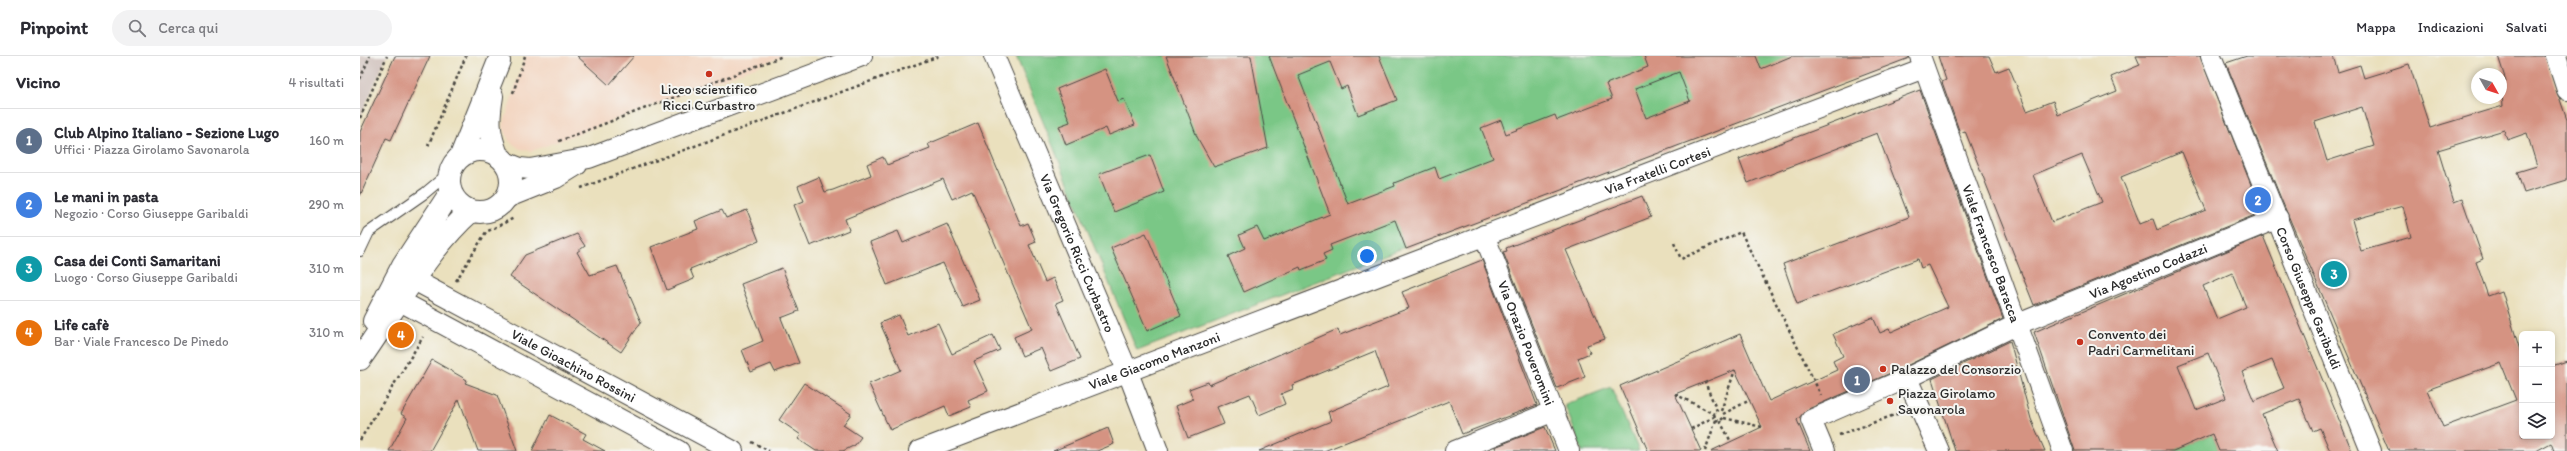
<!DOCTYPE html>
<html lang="it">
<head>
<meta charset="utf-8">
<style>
	body { margin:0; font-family:Itim,sans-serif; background:#f2f2f3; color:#2b2b33 }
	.controls { position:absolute; right:12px; bottom:12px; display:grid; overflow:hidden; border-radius:6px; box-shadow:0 2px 6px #0003 }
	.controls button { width:36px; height:36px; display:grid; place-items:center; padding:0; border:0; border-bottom:1px solid #e1e1e2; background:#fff; color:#2b2b33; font:20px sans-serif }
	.compass { position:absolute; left:2111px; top:12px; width:36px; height:36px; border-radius:50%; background:#fff; box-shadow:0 2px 6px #0003; rotate:129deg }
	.you { position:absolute; left:1007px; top:200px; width:14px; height:14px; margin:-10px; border:3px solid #fff; border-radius:50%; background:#1a73e8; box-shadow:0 0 0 6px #1a73e833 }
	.badge { display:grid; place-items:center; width:26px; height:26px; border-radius:50%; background:#c8321e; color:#fff; font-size:13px; font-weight:700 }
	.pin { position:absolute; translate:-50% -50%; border:2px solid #fff; box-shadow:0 1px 4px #0006 }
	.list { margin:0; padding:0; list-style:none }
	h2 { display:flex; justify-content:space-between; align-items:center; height:52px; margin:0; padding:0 16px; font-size:17px }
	h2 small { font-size:13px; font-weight:400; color:#7c7c81 }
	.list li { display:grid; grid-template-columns:26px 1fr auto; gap:12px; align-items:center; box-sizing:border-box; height:64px; padding:0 16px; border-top:1px solid #e1e1e2 }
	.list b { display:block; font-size:15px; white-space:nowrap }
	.list p { margin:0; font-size:13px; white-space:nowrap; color:#7c7c81 }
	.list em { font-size:13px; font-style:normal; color:#7c7c81 }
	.icon { flex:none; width:22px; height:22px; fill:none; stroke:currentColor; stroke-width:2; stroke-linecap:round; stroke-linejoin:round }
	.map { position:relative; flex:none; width:2207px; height:395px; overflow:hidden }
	header { display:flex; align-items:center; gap:24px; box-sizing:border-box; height:56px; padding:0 20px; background:#fff; border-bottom:1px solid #e1e1e2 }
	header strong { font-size:19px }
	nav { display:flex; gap:22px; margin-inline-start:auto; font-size:14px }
	.search { width:280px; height:36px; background:#f2f2f3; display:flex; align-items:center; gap:10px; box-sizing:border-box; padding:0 14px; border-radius:22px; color:#7c7c81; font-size:15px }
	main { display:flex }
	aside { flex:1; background:#fff }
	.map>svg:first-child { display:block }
	.built { fill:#f3d4bf }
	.industrial { fill:#cfc0bb }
	.green { fill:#7ac786; stroke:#527958 }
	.building { fill:#d59382; fill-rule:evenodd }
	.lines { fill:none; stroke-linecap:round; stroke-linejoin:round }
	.lane-casing { stroke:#484641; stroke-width:12 }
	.street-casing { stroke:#484641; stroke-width:22 }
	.secondary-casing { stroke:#484641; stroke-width:24 }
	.path { stroke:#484641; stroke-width:2.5; stroke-dasharray:3 3; stroke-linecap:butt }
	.lane { stroke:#fff; stroke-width:10 }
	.street { stroke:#fff; stroke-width:20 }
	.secondary { stroke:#fff; stroke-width:22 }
	.poi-dot { fill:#c8321e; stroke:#f6f6f2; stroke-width:1.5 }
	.labels { text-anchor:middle; stroke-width:4; stroke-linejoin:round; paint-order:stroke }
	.poi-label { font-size:14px; fill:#2b2b2b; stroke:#f6f6f2; text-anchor:start }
	.street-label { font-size:14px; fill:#2b2b2b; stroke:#f6f6f2 }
</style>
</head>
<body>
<header>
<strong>Pinpoint</strong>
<div class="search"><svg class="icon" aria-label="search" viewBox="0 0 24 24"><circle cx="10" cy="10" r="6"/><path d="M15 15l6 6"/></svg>Cerca qui</div>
<nav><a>Mappa</a><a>Indicazioni</a><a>Salvati</a></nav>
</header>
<main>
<aside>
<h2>Vicino<small>4 risultati</small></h2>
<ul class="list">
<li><span class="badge" style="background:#5c6f8a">1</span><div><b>Club Alpino Italiano - Sezione Lugo</b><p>Uffici · Piazza Girolamo Savonarola</p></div><em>160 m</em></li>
<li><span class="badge" style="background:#3f7fe0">2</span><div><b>Le mani in pasta</b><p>Negozio · Corso Giuseppe Garibaldi</p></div><em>290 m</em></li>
<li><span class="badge" style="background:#0f9aa8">3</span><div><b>Casa dei Conti Samaritani</b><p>Luogo · Corso Giuseppe Garibaldi</p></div><em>310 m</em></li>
<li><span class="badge" style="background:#e8710a">4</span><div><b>Life cafè</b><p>Bar · Viale Francesco De Pinedo</p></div><em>310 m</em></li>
</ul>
</aside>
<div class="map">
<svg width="2207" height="395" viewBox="0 0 2207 395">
	<rect width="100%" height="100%" fill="#f6f6f2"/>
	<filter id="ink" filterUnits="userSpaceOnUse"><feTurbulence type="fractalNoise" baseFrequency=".025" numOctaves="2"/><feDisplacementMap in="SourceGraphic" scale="8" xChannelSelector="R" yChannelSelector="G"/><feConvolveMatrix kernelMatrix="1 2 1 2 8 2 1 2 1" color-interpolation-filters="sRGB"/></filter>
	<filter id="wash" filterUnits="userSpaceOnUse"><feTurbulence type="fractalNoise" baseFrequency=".012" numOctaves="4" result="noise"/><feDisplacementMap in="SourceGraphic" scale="16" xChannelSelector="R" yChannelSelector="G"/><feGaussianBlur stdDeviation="0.9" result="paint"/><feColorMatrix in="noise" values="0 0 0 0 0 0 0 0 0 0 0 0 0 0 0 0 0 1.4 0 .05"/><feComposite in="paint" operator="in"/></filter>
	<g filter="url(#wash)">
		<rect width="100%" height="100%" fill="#eae0bd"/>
		<path class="built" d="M165,0h259l-252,95 -12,-2 -11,-8 -6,-15z"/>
		<path class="industrial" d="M0,0h27l-27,62z"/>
		<path class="green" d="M656,0h882l-761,295z
			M1251,331l28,64h-57l-17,-46z
			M1852,378l7,17h-46z"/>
		<g id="blocks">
			<path class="building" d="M35,0h35l-39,84 -5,-2 -26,58v-64z
				M217,0h57l-25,29z
				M806,0h85l17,92 -54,19 -17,-30z
				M909,0h110l18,44 -39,15 -11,-29 -6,3 -11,-27 -32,13 50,129 47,-18 -1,-3 41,-16 4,12 54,-21 -12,-30 20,-8 5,14 49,-19 2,5 55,-21 -6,-15 42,-17 -4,-11h112l5,13 31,-13h117v2l-503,191 -11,-29 -65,25 2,5 -9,4 3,6 -25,10 -1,-3 -56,25 -16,-36 17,-8 -6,-13 18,-8 7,14 66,-27zM1319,16l11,29 -44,17 -11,-29z
				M1578,0h51l7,16 13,-5 18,44 26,-10 5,14 59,-24 -6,-14 29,-12 -4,-9h64l61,154 -7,3 1,2 -221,90 -69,-174 -5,2 -18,-51 4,-2zM1822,96l24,58 -49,20 -4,-11 -13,5 -19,-47zM1722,99l20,47 -50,20 -19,-47z
				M1887,0h86l5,16 22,-7 4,13 45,-14 21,64 73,-22 -2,-24 5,-1 -8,-25h47l22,64v60l-43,13 -7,-21 20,-6 -10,-33 -20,7 -3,-10 -66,20 16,52 8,-3 21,60 -7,3 12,34 14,-5 20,66v79h30v-70l15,-5v90h-13l-3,-8 -15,8h-147l-107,-250 -56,-138zM2002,51l12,39 -47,15 -12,-39zM2043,150l8,31 -50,14 -9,-31zM2141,307l15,37 -73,27 -16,-37z
				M745,13l13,32 6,-2 11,26 -26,10 -3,-7 -40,17 -7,-19 11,-4 -13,-33z
				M1560,34l83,229 -101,49 -96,42 -9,10 13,31h-99l51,-24 -27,-57 -60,24 26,57h-53l-28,-65 120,-52 29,67 68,-31 -4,-9 10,-5 -10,-22 40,-17 7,16 9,-4 2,3 57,-25 -20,-42 -7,3 -3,-9 -121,45 -14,-40 126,-47 -32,-84 -129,50 -9,-24z
				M618,67l43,103 7,-3 8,19 -7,3 16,37 8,-4 10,22 -7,3 24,56 -29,12 -10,-23 -19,8 -8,-19 18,-8 -60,-139 -20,9 -9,-20 -98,40 4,11 -39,16 -16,-41 10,-4 -6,-15 21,-9 6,15 8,-2 38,-15 -4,-11 16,-7 4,8 43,-17 -2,-4z
				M790,99l14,37 -50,20 -15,-38z
				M1282,140l9,21 -85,33 39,89 -18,6 3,8 -12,5 7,19 -28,11 -54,-136 4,-1 -1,-3z
				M362,154l4,8 21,-8 12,31 -69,28 4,10 -27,11 -16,-43 47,-18 -3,-8z
				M587,168l33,76 -17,7 -20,-44 -56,22 -17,-43 28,-11 5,12z
				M786,177l35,83 -34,15 -36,-83z
				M217,178l8,12 -8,6 13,23 27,-9 24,56 -20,30 -111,-75 15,-22z
				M1903,180l89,215h-22l-10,-23 -7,3 -14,-32 -37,15 16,37h-59l-7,-17 -39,17h-98l-41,-119zM1872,217l14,34 -29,12 -14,-33zM1848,297l18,45 -30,12 -18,-45zM1912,304l12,28 -30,13 -12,-29z
				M1122,204l55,145 -75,29 -13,-33 -125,50h-65l72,-30 -3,-9 60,-25 -13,-36 -83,34 1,4 -12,5 4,10 -26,11 -9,-21 -33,13 7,17 -36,14 -12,-32 17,-7 -4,-10 19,-7 1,3 129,-56 2,6 69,-27 -7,-16z
				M422,212l17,43 -18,7 18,45 -24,9 -4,-8 -20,8 -9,-22 21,-9 -22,-57z
				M539,259l9,21 30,-13 14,31 41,-19 7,15 -26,11 14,30 -20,9 3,7 -22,9 -4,-10 -55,24 -21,-46 32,-14 -21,-47z
				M1650,285l21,78 14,32h-90l-23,-72z
				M72,304l35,20 -2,3 32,12 20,56h-39l-19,-52 -29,52h-41l18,-33 -6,-4z
				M444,327l47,31 -8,11 18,12 -6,8 -12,6h-27l-18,-12 3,-4 -22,-15z
				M190,359l36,19 -3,5 22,12h-73z
				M1185,371l10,24h-58l-2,-4z
				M748,372l6,16 -17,7h-44z"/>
		</g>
	</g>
	<g filter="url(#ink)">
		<use href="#blocks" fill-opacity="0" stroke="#484641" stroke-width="1"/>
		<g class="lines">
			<g class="lane-casing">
				<path id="lane" d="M0,195l9,-19 56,-39 25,-21"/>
			</g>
			<g class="street-casing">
				<g id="street">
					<path id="s1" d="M634,0l133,314 31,81"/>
					<path id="s2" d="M1560,0l143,395"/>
					<path id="s3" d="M1851,0l160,395"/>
					<path d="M2196,0l11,34"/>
					<path d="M145,106l15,6 10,1 59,-11 273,-102"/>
					<path d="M146,142l50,-20 21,-13"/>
					<path id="s4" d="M1124,179l85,216"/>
					<path id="s5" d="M54,224l319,171"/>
					<path d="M27,238l292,157"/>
					<path id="s6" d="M1547,322l111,-54 260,-106"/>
					<path id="s7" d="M559,395c334,-130 671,-253 1005,-383"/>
					<path d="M1095,395l99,-40"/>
					<path d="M1464,395l-13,-31 96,-42 32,73"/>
				</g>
			</g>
			<g class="secondary-casing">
				<path id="secondary" d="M132,40c-4,25 -4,35 5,59
					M89 125a31 31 0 1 1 62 0a31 31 0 1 1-62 0Z
					M101,100l38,-95
					M14,265l29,-56 48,-73
					M0,303c35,-49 66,-108 111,-148"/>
			</g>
			<path class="path" d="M0,23l10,-23
				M153,37l12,-37
				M0,62l27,-62
				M199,85l224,-85
				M68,90l38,-90
				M221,132l358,-132
				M1314,187l7,16 60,-27 80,163
				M96,225l30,-49 28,-14
				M1315,338l39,20 3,-3 -12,-29
				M1361,355l14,-41
				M1354,358l2,6 4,1 4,-4
				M1363,358l27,-14
				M1364,362l38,9
				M1360,365l11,21
				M1331,373l23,-12
				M1479,379l61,-22
				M0,384l63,-103
				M392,386l17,9
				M1345,395l11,-31"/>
			<use href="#lane" class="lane"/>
			<use href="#street" class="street"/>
			<use href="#secondary" class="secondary"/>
		</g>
	</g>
	<g class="poi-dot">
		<circle cx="349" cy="18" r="4"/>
		<circle cx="1720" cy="286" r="4"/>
		<circle cx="1523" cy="313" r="4"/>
		<circle cx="1530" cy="345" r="4"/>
	</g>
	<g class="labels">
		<g class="poi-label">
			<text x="349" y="38" text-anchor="middle">Liceo scientifico<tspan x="349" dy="16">Ricci Curbastro</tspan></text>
			<text x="1728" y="283">Convento dei<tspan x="1728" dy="16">Padri Carmelitani</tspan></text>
			<text x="1531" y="318">Palazzo del Consorzio</text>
			<text x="1538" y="342">Piazza Girolamo<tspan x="1538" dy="16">Savonarola</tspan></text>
		</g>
		<g class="street-label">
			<text dy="5" stroke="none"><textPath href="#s7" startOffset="790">Via Fratelli Cortesi</textPath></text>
			<text dy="5" stroke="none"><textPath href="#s1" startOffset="214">Via Gregorio Ricci Curbastro</textPath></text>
			<text dy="5" stroke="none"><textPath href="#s2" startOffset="210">Viale Francesco Baracca</textPath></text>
			<text dy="5" stroke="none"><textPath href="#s6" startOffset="264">Via Agostino Codazzi</textPath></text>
			<text dy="5" stroke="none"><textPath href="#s3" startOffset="261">Corso Giuseppe Garibaldi</textPath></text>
			<text dy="5" stroke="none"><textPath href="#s4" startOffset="116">Via Orazio Poveromini</textPath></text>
			<text dy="5" stroke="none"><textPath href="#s7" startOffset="252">Viale Giacomo Manzoni</textPath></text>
			<text dy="5" stroke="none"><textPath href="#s5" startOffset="181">Viale Gioachino Rossini</textPath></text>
		</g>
	</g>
</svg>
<div class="controls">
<button>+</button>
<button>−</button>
<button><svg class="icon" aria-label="layers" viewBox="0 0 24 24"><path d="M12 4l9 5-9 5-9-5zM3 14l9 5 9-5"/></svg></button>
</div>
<svg class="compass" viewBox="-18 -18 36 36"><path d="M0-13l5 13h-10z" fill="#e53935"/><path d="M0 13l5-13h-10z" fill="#7c7c81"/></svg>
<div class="you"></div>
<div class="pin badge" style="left:1497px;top:324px;background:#5c6f8a">1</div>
<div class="pin badge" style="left:1898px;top:144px;background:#3f7fe0">2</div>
<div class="pin badge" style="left:1974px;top:218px;background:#0f9aa8">3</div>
<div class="pin badge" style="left:41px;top:279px;background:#e8710a">4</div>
</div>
</main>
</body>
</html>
